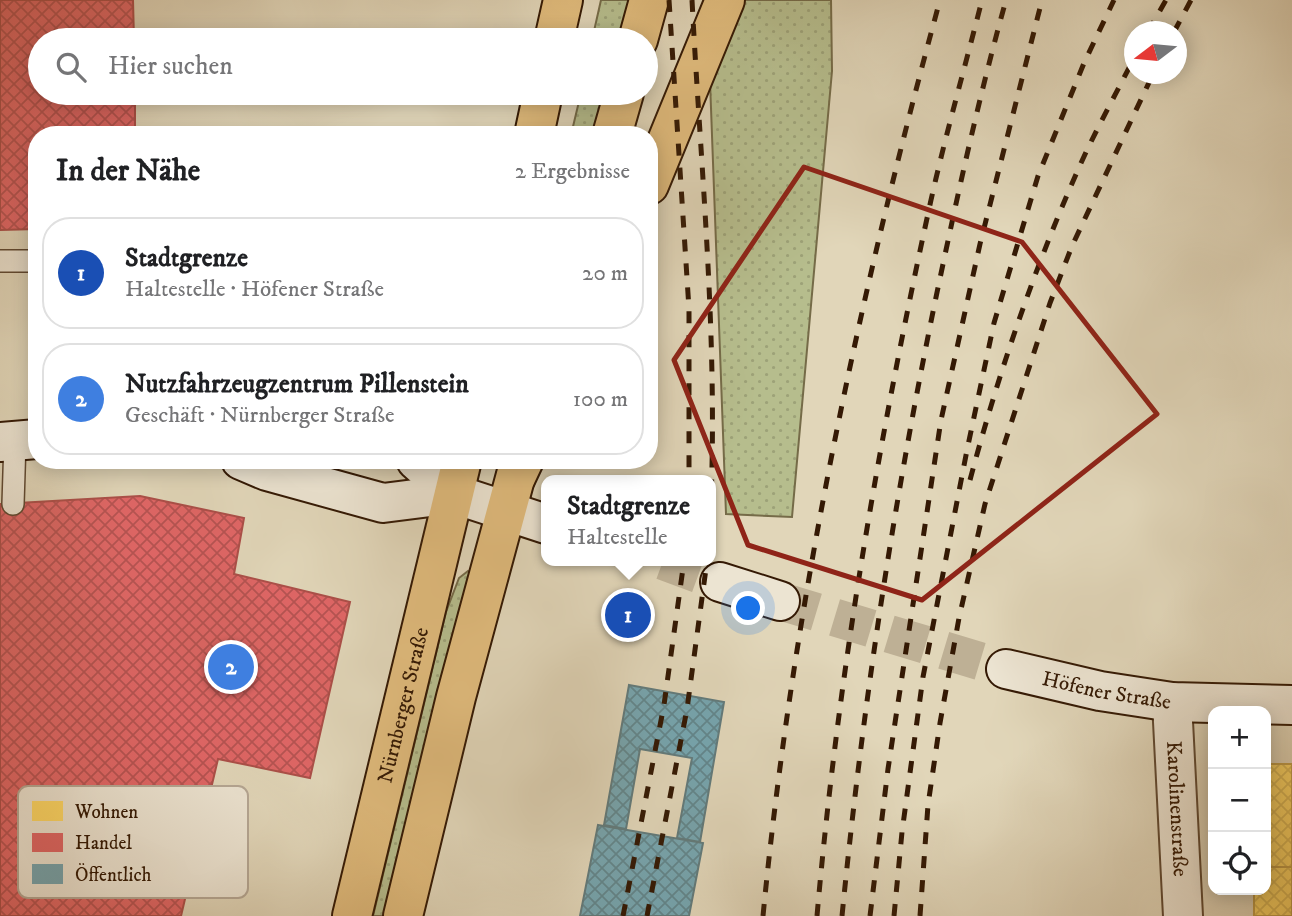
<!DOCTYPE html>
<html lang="de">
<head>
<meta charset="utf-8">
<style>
	body { margin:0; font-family:"IM FELL DW Pica",serif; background:#f6f6f6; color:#202124 }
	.controls { position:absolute; right:21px; bottom:21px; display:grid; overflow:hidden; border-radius:14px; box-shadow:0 4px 18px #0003 }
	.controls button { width:63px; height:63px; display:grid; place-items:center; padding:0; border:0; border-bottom:2px solid #e0e0e0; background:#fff; color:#202124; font:35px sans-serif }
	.compass { position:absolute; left:1124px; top:21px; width:63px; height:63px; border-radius:50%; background:#fff; box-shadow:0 4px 18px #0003; rotate:254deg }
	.you { position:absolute; left:749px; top:609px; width:24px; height:24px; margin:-18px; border:5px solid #fff; border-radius:50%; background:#1a73e8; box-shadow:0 0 0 10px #1a73e833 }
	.badge { display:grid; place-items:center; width:46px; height:46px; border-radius:50%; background:#8f2418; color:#fff; font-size:23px; font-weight:700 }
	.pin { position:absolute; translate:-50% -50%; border:4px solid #fff; box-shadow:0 2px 7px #0006 }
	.popup { position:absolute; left:541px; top:475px; width:175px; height:91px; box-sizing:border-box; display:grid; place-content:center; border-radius:14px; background:#fff; filter:drop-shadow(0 2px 5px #0005); font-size:23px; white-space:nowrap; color:#757577 }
	.popup b { font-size:26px; color:#202124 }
	.popup::after { content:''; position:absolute; left:50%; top:100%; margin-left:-14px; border:14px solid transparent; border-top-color:#fff }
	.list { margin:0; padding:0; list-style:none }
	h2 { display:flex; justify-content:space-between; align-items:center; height:91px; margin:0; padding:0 28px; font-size:30px }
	h2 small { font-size:23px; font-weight:400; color:#757577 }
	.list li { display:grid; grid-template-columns:46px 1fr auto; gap:21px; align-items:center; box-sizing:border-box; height:112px; margin:0 14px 14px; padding:0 14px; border:2px solid #e0e0e0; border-radius:28px }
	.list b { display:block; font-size:26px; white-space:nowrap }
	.list p { margin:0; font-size:23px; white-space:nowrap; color:#757577 }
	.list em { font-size:23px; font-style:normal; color:#757577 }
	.icon { flex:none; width:38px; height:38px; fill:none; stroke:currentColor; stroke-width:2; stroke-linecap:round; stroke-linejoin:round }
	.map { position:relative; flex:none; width:1292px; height:916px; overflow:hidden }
	.search { position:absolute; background:#fff; box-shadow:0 4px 18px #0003; left:28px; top:28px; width:630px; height:77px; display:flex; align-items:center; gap:18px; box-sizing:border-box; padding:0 24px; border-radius:38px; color:#757577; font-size:26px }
	.panel { position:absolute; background:#fff; box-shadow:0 4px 18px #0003; left:28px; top:126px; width:630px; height:343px; border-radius:28px }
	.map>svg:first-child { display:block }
	.grass { fill:url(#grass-dots); stroke:#756b48; stroke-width:2 }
	.homes { fill:url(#homes-cross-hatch); stroke:#c29f49; stroke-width:2 }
	.shops { fill:url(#shops-cross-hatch); stroke:#ac4f49; stroke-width:2 }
	.public { fill:url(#public-cross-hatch); stroke:#627b7c; stroke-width:2 }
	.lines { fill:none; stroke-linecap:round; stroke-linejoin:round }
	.secondary-tunnel { stroke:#beb095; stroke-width:38; stroke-dasharray:38 19; stroke-linecap:butt }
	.service-casing { stroke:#5f4831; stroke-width:24 }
	.tertiary-casing { stroke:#5f4831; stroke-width:42 }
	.secondary-casing { stroke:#341904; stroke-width:42 }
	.primary-casing { stroke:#341904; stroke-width:42 }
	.trunk-casing { stroke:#341904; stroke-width:42 }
	.service { stroke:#ece4d2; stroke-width:21 }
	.tertiary { stroke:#ece4d2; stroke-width:38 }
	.secondary { stroke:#ece4d2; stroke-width:38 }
	.primary { stroke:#e0bb7c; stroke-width:38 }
	.trunk { stroke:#e0bb7c; stroke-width:38 }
	.rail { stroke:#341904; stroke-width:5; stroke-dasharray:12 12; stroke-linecap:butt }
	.marked { fill:none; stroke:#8f2418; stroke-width:5; stroke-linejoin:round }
	.labels { text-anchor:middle; stroke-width:7; stroke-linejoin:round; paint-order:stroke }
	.street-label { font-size:21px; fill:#341904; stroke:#ece4d2 }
	.key { fill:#ece4d2; stroke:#b5a794; stroke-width:2 }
	.key-label { font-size:19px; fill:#341904 }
</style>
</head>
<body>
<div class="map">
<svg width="1292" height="916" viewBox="0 0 1292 916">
	<defs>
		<pattern id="grass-dots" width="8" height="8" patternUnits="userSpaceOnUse" patternTransform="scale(1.75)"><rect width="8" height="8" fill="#b6bd8d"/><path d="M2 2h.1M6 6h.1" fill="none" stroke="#9da278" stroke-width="1.8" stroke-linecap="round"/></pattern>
		<pattern id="homes-cross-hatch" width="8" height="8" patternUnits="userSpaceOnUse" patternTransform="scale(1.75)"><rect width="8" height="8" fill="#ffd966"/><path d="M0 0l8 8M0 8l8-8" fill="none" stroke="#dbba57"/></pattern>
		<pattern id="shops-cross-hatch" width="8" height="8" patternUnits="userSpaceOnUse" patternTransform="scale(1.75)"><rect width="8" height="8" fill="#e06666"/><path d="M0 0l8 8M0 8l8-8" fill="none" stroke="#b65352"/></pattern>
		<pattern id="public-cross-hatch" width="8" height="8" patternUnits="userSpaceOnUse" patternTransform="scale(1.75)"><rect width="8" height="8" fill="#76a5af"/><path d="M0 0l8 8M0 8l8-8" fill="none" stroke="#62868c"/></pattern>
	</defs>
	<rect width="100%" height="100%" fill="#e1d6b9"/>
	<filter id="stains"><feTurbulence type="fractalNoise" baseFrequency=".00286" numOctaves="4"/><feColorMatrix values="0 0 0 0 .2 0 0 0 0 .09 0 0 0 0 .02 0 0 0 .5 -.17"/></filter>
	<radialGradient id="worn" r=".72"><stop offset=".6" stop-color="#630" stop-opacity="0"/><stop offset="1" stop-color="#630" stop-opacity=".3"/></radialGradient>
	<path class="grass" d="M601,0h30l-11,40h-28z
		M707,0h124l1,71 -40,446 -66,-3z
		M581,93h24l-12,42h-22z
		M468,571l4,3 -86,342h-13l73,-304 13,-34z"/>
	<path class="homes" d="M1266,764h26v103h-23v-28h-3z
		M1266,839h3v28h23v49h-38v-26h12z"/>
	<path class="shops" d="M0,0h133l1,40h-94v53h95v42h-98v94l-37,1z
		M140,496l104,22 -10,56 116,28 -40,176 -92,-19 -37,157h-181v-412z"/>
	<path class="public" d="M629,685l95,17 -24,140 -23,-4 15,-80 -52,-9 -14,80 -22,-4z
		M598,825l105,18 -14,73h-109z"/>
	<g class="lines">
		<path class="secondary-tunnel" d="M663,561l57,21
			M780,601l226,68"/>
		<g class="service-casing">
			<path id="service" d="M0,261h37
				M13,504l2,-63"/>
		</g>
		<g class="tertiary-casing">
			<g id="tertiary">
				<path id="s1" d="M1172,702l11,214"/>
			</g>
		</g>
		<g class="secondary-casing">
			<g id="secondary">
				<path d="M0,442l37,-3"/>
				<path d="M241,460l26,11 116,32 71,-9"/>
				<path d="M416,460l38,34 92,30"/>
				<path d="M720,582l60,19"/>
				<path id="s2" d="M1006,669l94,22 72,11 120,3"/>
			</g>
		</g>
		<g class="primary-casing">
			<g id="primary">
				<path d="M554,40l9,-40"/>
				<path d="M638,40l11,-40"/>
				<path d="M534,135l9,-42"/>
				<path d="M612,135l12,-42"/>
				<path id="s3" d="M352,916l110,-456"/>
				<path d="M403,916l53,-219 64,-237"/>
			</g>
		</g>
		<g class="trunk-casing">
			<path id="trunk" d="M649,185l76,-185
				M516,477l8,-17"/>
		</g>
		<use href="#service" class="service"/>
		<use href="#tertiary" class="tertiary"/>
		<use href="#secondary" class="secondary"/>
		<use href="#primary" class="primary"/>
		<use href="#trunk" class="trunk"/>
		<path class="rail" d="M669,0l20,309v171
			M692,0c9,174 27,347 18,522
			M1148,32l18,-32
			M1174,32l17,-32
			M970,480c28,-105 63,-208 107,-308 17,-39 38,-76 57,-114
			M623,916l41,-211 20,-144
			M647,916l40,-207 20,-148
			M763,916c30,-310 95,-616 177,-916
			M817,916c21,-241 62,-479 114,-716 15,-67 34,-133 51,-200
			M842,916c21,-213 53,-424 97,-633 20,-95 41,-190 67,-283
			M870,916l18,-147 53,-349 39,-176 62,-244
			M894,916l8,-84 21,-155 44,-227 27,-127 44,-147 46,-113 30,-63
			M920,916l8,-111 12,-82 19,-105 26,-114 65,-201 22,-57 81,-172"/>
	</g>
	<path class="marked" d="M804,167l218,75 135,172 -235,186 -174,-55 -74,-185z"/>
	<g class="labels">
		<g class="street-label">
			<text dy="7" stroke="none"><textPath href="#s2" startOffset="103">Höfener Straße</textPath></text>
			<text dy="7" stroke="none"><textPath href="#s3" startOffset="217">Nürnberger Straße</textPath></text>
			<text dy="7" stroke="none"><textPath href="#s1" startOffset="107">Karolinenstraße</textPath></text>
		</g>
	</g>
	<rect x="18" y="786" width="230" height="112" rx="10" class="key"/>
	<rect x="32" y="801" width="31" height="20" fill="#ffd966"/>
	<rect x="32" y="833" width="31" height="19" fill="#e06666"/>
	<rect x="32" y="864" width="31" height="20" fill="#76a5af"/>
	<g class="key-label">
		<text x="75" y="818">Wohnen</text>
		<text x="75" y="849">Handel</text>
		<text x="75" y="881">Öffentlich</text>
	</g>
	<rect width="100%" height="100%" filter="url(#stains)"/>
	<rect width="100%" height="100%" fill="url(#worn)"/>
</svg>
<div class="controls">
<button>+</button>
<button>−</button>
<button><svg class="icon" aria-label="locate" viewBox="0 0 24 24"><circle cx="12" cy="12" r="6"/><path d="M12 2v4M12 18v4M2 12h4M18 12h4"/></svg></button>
</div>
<svg class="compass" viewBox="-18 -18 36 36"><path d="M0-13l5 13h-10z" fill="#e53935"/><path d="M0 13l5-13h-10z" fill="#757577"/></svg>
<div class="you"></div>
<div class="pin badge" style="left:628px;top:615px;background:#1a4fb4">1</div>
<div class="popup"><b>Stadtgrenze</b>Haltestelle</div>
<div class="pin badge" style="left:231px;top:667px;background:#3f7fe0">2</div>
<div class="search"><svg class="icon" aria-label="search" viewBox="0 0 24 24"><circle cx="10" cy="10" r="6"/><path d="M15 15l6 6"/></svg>Hier suchen</div>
<section class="panel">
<h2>In der Nähe<small>2 Ergebnisse</small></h2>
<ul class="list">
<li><span class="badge" style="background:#1a4fb4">1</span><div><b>Stadtgrenze</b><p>Haltestelle · Höfener Straße</p></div><em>20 m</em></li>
<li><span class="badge" style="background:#3f7fe0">2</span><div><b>Nutzfahrzeugzentrum Pillenstein</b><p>Geschäft · Nürnberger Straße</p></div><em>100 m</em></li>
</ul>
</section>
</div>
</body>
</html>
